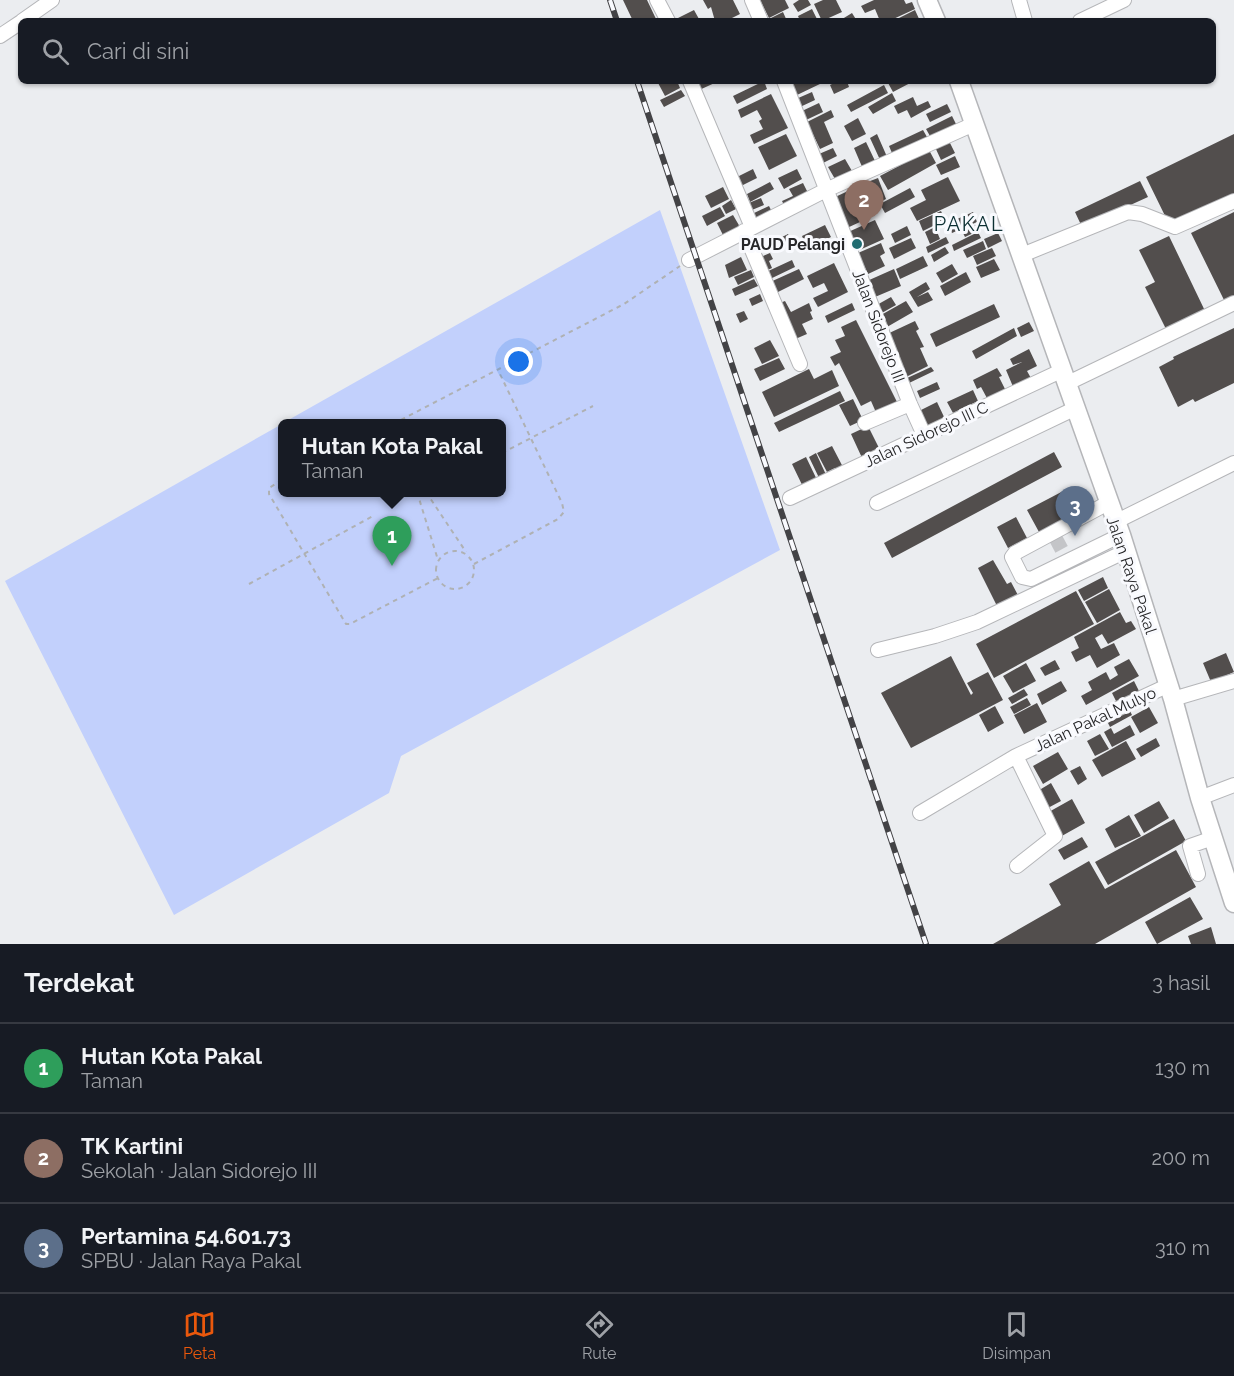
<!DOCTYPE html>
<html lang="id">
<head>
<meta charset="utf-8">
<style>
	body { margin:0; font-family:Raleway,sans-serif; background:#242831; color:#f1f3f6 }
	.you { position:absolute; left:519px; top:362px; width:21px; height:21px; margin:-15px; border:4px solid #fff; border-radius:50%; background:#1a73e8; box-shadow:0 0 0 9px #1a73e833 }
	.badge { display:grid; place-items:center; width:39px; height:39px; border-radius:50%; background:#ea580c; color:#fff; font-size:20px; font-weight:700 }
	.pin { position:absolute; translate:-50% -50px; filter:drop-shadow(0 2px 3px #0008) }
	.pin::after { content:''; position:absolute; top:32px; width:21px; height:18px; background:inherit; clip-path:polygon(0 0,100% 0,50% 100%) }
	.popup { position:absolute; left:278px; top:419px; width:228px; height:78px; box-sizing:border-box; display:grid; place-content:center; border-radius:9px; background:#171b24; filter:drop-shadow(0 2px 4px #0005); font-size:20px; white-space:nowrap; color:#9ea1a6 }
	.popup b { font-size:22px; color:#f1f3f6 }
	.popup::after { content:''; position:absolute; left:50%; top:100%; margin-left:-12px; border:12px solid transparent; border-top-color:#171b24 }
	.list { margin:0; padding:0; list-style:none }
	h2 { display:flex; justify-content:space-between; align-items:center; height:78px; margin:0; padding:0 24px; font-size:26px }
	h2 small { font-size:20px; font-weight:400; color:#9ea1a6 }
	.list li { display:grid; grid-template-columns:39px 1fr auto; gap:18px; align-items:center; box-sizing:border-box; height:90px; padding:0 24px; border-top:2px solid #363941 }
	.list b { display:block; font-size:22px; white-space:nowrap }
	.list p { margin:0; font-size:20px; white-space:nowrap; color:#9ea1a6 }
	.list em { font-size:20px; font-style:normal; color:#9ea1a6 }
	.icon { flex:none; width:33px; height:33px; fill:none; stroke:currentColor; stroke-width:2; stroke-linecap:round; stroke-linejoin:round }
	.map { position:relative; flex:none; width:1234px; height:944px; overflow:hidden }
	.search { position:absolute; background:#171b24; box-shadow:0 2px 4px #0004; left:18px; right:18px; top:18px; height:66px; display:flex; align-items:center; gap:15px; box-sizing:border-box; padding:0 21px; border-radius:9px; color:#9ea1a6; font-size:22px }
	.sheet { height:348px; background:#171b24 }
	nav { display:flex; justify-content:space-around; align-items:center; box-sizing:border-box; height:84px; border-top:2px solid #363941; background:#171b24; font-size:16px; color:#9ea1a6 }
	nav a { display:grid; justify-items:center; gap:3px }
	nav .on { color:#ea580c }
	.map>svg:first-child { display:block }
	.green { fill:#c2d0fc }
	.building { fill:#524e4d }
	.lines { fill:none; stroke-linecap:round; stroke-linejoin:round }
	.minor-tunnel { stroke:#c4c5c8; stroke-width:14; stroke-dasharray:14 7; stroke-linecap:butt }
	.minor-casing { stroke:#b5b6b9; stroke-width:16 }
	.major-casing { stroke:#b5b6b9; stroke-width:21 }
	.path { stroke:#afb1b3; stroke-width:2; stroke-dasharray:4.5 4.5; stroke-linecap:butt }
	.minor { stroke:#fff; stroke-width:14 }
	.major { stroke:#fff; stroke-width:18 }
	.rail-casing { stroke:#434346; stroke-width:6 }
	.rail { stroke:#f9fafe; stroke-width:4; stroke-dasharray:11; stroke-linecap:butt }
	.poi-dot { fill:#1f6b71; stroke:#f9fafe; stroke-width:2 }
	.labels { text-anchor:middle; stroke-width:6; stroke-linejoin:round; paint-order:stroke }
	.poi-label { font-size:16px; font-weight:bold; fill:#272729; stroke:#f9fafe; text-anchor:end }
	.street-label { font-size:16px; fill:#272729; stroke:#f9fafe }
	.quarter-label { font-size:20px; letter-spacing:1.5px; fill:#0d3033; stroke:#f9fafe }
</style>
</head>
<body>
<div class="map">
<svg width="1234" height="944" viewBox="0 0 1234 944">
	<rect width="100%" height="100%" fill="#ebedf0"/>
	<path class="green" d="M660,210l120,340 -379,206 -12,37 -215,122 -169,-334 277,-157v68h220v-68l-219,-1z"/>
	<path class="building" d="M623,0h24l10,21h-24z
		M703,0h30l7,14 -14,7h-11l-4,-14 -3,2z
		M760,0h25l4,8 -20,10z
		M799,0h9l3,5 -13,7 -5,-8z
		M823,0h13l6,12 -20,9 -8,-17z
		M874,0h30l2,4 6,-2 3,7 -26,12h-9l-5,-12 -10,4 -4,-7z
		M812,9l6,12h-18l-2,-5z
		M694,10l5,9 -27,2z
		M915,10l5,11h-28l7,-3z
		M783,12l4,9h-22z
		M852,13l5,8h-18z
		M657,81h20l3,7 -15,8z
		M692,81h27l-22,10z
		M764,81l3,8 -30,15 -4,-8z
		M790,81h31l1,2 -25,12z
		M838,81h9l2,6 -15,7 -4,-9z
		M887,81h27l-21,11z
		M884,85l4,8 -37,19 -4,-7z
		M681,90l4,6 -21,11 -4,-7z
		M812,92l3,8 -15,7 -4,-8z
		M892,93l4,8 -23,13 -5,-7z
		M771,94l17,34 -34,16 -4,-9 13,-6 -4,-8 3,-2 -5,-9 -16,8 -3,-8z
		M913,97l4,9 11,-5 3,6 -20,11 -4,-8 -9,4 -4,-8z
		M819,103l4,9 -17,8 -4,-9z
		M947,104l4,8 -21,10 -4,-8z
		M831,110l3,7 -10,5 9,21 -13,6 -13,-27z
		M952,116l4,8 -26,12 -4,-7z
		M858,118l8,16 -14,7 -8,-15z
		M923,130l4,7 -35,16 -3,-7z
		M786,134l11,22 -28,14 -11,-23z
		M877,134l11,25 -7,3 -11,-24z
		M1234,134v62l-64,30 -24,-49z
		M949,141l6,12 -14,7 -6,-13z
		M866,142l10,21 -13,6 -9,-21z
		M833,148l4,8 -14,7 -4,-9z
		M929,150l7,13 -48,27 -8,-14z
		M955,156l5,11 -19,8 -5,-10z
		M845,159l7,12 -17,8 -7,-12z
		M753,169l4,9 -18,9 -4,-9z
		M797,169l5,10 -18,10 -6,-11z
		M948,177l12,24 -43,20 -7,-13 16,-8 -5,-10z
		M878,178l8,21 -12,6 -9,-22z
		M1140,181l8,16 -66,30 -7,-15z
		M770,182l4,7 -24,13 -3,-8z
		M803,183l7,14 -24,12 -4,-8 11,-5 -4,-7z
		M861,185l14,30 -28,13 -14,-30z
		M723,187l6,12 -18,9 -6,-12z
		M910,188l5,9 -30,16 -5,-9z
		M761,198l3,7 -17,7 -3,-7z
		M731,200l5,9 -10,5 -4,-8z
		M769,206l4,8 -17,8 -4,-8z
		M720,207l5,9 -18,10 -5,-10z
		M941,211l4,9 -22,11 -4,-10z
		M973,212l4,10 -25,11 -4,-10z
		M1234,212v86l-9,4 -34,-69z
		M733,215l7,12 -17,8 -6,-12z
		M875,220l9,19 -29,13 -9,-19z
		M981,223l3,5 -19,9 -3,-6z
		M825,225l6,12 -15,8 -3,-6 -8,4 -3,-7z
		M907,226l4,9 -16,8 -4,-9z
		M935,227l5,12 -10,5 -5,-12z
		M978,232l3,6 -27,13 -2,-6z
		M998,233l4,8 -14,7 -4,-9z
		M788,234l4,9 -12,5 -4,-8z
		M1169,236l37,77 -39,18 -22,-44 10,-5 -16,-32z
		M946,237l3,6 -21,10 -2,-6z
		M911,238l5,10 -22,11 -5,-11z
		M983,241l3,8 -19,9 -4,-8z
		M881,243l4,10 -5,3 5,10 -17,8 -10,-21z
		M945,247l4,6 -15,9 -3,-7z
		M759,248l4,8 7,-3 3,6 -4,2 3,7 -9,4 -10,-21z
		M992,248l4,8 -19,9 -4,-9z
		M923,256l5,10 -28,13 -4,-10z
		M741,257l6,13 -18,8 -4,-13z
		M994,259l6,11 -19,8 -5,-11z
		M792,260l3,7 -27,13 -4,-7z
		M834,263l14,29 -30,15 -5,-9 15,-7 -4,-8 -11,5 -6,-12z
		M952,264l6,10 -16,9 -6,-10z
		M799,269l5,10 -30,15 -6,-11z
		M894,269l7,17 -26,11 -8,-16z
		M751,270l3,7 -16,8 -4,-8z
		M966,272l5,10 -26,14 -5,-10z
		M754,279l4,7 -23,10 -3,-7z
		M926,282l4,7 -13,8 11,-5 5,8 -15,7 -9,-15z
		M760,294l3,7 -11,5 -3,-7z
		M891,297l5,8 -16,9 -5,-8z
		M785,301l6,11 18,-9 3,8 -2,1 3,7 -11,5 5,10 -14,6 -18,-35z
		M906,301l7,11 -26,15 -6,-12z
		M852,303l3,7 -27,13 -3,-7z
		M994,304l6,13 -64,30 -6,-13z
		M744,311l4,8 -8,4 -4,-9z
		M856,320l43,86 -21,11 -7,-16 -10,5 -22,-43 -4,3 -5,-9 11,-5 -6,-12 10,-4 -4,-9z
		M915,321l4,8 -3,2 8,16 -4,1 8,18 -22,11 -21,-42z
		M1029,322l5,9 -13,6 -4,-9z
		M1014,328l3,8 -41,23 -4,-8z
		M1234,328v55l-39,19 -2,-3 -15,8 -19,-40 15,-8 -1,-2z
		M770,340l9,16 -17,8 -8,-16z
		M1029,349l8,17 -10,5 5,9 -18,9 -8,-19 16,-8 -9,3 -3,-6z
		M779,358l6,11 -25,12 -6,-12z
		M931,367l3,4 -27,13 -2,-5z
		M997,368l5,8 -3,1 7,14 -18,9 -7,-13 -4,2 -4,-9z
		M809,369l5,10 18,-9 7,16 -65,31 -12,-25z
		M937,382l3,7 -20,9 -3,-7z
		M973,390l5,11 -25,12 -6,-11z
		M840,391l5,10 -66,31 -5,-9z
		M853,399l10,21 -13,6 -11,-21z
		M937,402l8,17 -20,10 -8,-17z
		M868,426l13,26 -18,8 -12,-26z
		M832,446l13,25 -6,3 -4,-6 -8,4 -10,-19z
		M1054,452l8,15 -170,91 -8,-15z
		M816,453l12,26 -7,3 -12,-25z
		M806,457l13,27 -14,7 -13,-27z
		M1069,488l12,22 -42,22 -12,-22z
		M1016,517l11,21 -19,10 -11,-21z
		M993,560l14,24 4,-2 9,17 -21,11 -21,-42z
		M1103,577l5,11 -24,13 -6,-11z
		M1109,589l11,21 -23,13 -12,-21z
		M1076,591l18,33 -100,54 -18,-34z
		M1120,612l6,11 5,-2 5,8 -28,15 -6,-10 -7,4 6,11 13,-6 6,12 -23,13 -7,-13 -14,7 -5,-10 8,-4 -5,-11z
		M1226,653l8,19 -23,10 -8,-19z
		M951,656l20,39 2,-2 -6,-10 21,-11 15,28 -92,48 -30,-55z
		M1129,659l10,17 -53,29 -5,-9 11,-6 -4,-8 18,-10 4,8 8,-5 -4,-8z
		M1055,660l5,9 -15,7 -5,-8z
		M1026,663l10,18 -23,12 -10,-17z
		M1061,681l6,10 -25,14 -5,-11z
		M1134,681l5,10 -22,12 -5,-10z
		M1024,689l4,6 -16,9 -4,-6z
		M1027,698l4,7 -17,9 -4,-7z
		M1037,703l10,19 -23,12 -10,-19z
		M995,706l9,17 -16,9 -9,-17z
		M1128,707l4,8 -22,12 -4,-8z
		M1149,707l9,16 -18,10 -9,-16z
		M1130,725l5,10 -23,12 -8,-15 7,-4 3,6z
		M1100,734l9,15 -14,7 -8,-15z
		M1156,738l4,8 -19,11 -5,-8z
		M1126,741l10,18 -34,18 -10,-17z
		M1058,752l10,17 -25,15 -10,-18z
		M1080,766l7,13 -9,6 -8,-14z
		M1051,783l10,18 -15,8 -10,-17z
		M1072,799l13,24 -25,14 -13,-24z
		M1159,801l10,17 -25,15 -10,-18z
		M1129,815l12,21 -26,12 -10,-19z
		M1174,819l12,22 -78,44 -13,-23z
		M1082,837l6,10 -24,13 -6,-10z
		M1176,850l20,37 -101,57h-102l68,-39 -12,-21 40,-23 16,28z
		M1190,897l13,22 -46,25 -12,-22z
		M1211,927l5,17h-25l-3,-8z"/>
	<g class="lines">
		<path class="minor-tunnel" d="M1055,537l8,15"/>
		<g class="minor-casing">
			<path id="minor" d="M657,0l11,21
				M752,0l9,21
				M1019,0l6,21
				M22,21l30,-21
				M1080,21l44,-21
				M0,36l21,-14
				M690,81l62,146
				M784,81l126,323 14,31
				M744,231l56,133
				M1022,255l106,-43 14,2 33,13 59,-26
				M689,260l137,-70 148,-66
				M1068,383l166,-80
				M865,423l45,-19
				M790,498l273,-128
				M877,503l199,-95
				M1108,503l-93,50 -3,4 10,20 9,2 90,-44
				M1115,522l119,-59
				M878,650l57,-14 42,-14 149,-71
				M1173,699l61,-18
				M1200,798l34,-13
				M920,813l96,-57
				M1017,866l38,-30 -39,-80 153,-71
				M1198,874l-8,-28 23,-8"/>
		</g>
		<g class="major-casing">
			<path id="major" d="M927,0l9,21
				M959,81l162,454 52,164 27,99 34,105"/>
		</g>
		<path class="path" d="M393,424l231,-120 56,-38
			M502,453l91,-47
			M282,480l-13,8v6l77,130h4l88,-46
			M417,492l21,68
			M426,492l40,60
			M436 570a19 19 0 1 1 38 0a19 19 0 1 1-38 0Z
			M474,564l84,-45 6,-7 -2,-9 -64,-133
			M249,584l124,-68"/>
		<use href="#minor" class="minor"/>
		<use href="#major" class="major"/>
		<g class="rail-casing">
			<path id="rail" d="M610,0l7,21
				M637,81l289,863"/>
		</g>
		<use href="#rail" class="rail"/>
	</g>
	<circle class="poi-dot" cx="857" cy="244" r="6"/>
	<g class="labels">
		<g class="poi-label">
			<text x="845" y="250">PAUD Pelangi</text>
		</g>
		<g class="street-label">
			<text transform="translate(879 326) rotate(69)" y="6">Jalan Sidorejo III</text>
			<text transform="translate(926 434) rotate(-25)" y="6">Jalan Sidorejo III C</text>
			<text transform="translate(1132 575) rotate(71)" y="6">Jalan Raya Pakal</text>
			<text transform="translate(1095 719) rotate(-25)" y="6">Jalan Pakal Mulyo</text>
		</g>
		<g class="quarter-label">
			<text x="969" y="231">PAKAL</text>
		</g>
	</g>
</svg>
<div class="you"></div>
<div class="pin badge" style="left:392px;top:566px;background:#2e9e5b">1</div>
<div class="popup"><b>Hutan Kota Pakal</b>Taman</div>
<div class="pin badge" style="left:864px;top:230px;background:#8d6e63">2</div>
<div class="pin badge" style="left:1075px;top:536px;background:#5c6f8a">3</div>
<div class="search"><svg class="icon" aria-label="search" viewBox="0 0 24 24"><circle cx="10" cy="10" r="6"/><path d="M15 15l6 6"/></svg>Cari di sini</div>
</div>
<section class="sheet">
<h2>Terdekat<small>3 hasil</small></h2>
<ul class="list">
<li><span class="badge" style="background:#2e9e5b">1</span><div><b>Hutan Kota Pakal</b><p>Taman</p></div><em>130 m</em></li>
<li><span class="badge" style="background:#8d6e63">2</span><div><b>TK Kartini</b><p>Sekolah · Jalan Sidorejo III</p></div><em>200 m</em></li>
<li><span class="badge" style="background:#5c6f8a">3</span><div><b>Pertamina 54.601.73</b><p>SPBU · Jalan Raya Pakal</p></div><em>310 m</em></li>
</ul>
</section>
<nav>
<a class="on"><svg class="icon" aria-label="map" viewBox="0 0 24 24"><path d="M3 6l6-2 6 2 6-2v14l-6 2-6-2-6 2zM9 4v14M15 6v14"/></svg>Peta</a>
<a><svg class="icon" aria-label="directions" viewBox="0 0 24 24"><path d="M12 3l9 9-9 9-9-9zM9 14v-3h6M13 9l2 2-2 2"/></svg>Rute</a>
<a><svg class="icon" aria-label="saved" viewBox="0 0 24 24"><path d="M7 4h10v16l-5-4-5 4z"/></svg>Disimpan</a>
</nav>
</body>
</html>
